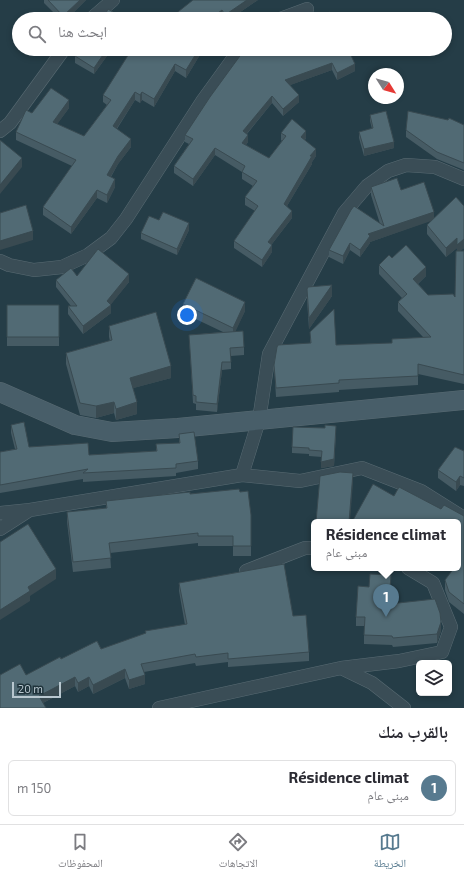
<!DOCTYPE html>
<html lang="ar">
<head>
<meta charset="utf-8">
<style>
	body { margin:0; font-family:"Exo 2","Noto Naskh Arabic",sans-serif; background:#f2f2f3; color:#2b2b33; direction:rtl }
	.controls { position:absolute; right:12px; bottom:12px; display:grid; overflow:hidden; border-radius:6px; box-shadow:0 2px 6px #0003 }
	.controls button { width:36px; height:36px; display:grid; place-items:center; padding:0; border:0; border-bottom:1px solid #e1e1e2; background:#fff; color:#2b2b33; font:20px sans-serif }
	.compass { position:absolute; left:368px; top:68px; width:36px; height:36px; border-radius:50%; background:#fff; box-shadow:0 2px 6px #0003; rotate:127deg }
	.scale { position:absolute; left:12px; bottom:10px; width:49px; box-sizing:border-box; padding-left:4px; border:2px solid #b8c7cf; border-top:0; font-size:11px; line-height:14px; white-space:nowrap; color:#b8c7cf; -webkit-text-stroke:3px #1f333b; paint-order:stroke }
	.you { position:absolute; left:187px; top:315px; width:14px; height:14px; margin:-10px; border:3px solid #fff; border-radius:50%; background:#1a73e8; box-shadow:0 0 0 6px #1a73e833 }
	.badge { display:grid; place-items:center; width:26px; height:26px; border-radius:50%; background:#577a8f; color:#fff; font-size:13px; font-weight:700 }
	.pin { position:absolute; translate:-50% -33px; filter:drop-shadow(0 1px 2px #0008) }
	.pin::after { content:''; position:absolute; top:21px; width:14px; height:12px; background:inherit; clip-path:polygon(0 0,100% 0,50% 100%) }
	.popup { position:absolute; left:311px; top:519px; width:150px; height:52px; box-sizing:border-box; display:grid; place-content:center; border-radius:6px; background:#fff; filter:drop-shadow(0 1px 3px #0005); font-size:13px; white-space:nowrap; color:#7c7c81 }
	.popup b { font-size:15px; color:#2b2b33 }
	.popup::after { content:''; position:absolute; left:50%; top:100%; margin-left:-8px; border:8px solid transparent; border-top-color:#fff }
	.list { margin:0; padding:0; list-style:none }
	h2 { display:flex; justify-content:space-between; align-items:center; height:52px; margin:0; padding:0 16px; font-size:17px }
	h2 small { font-size:13px; font-weight:400; color:#7c7c81 }
	.list li { display:grid; grid-template-columns:26px 1fr auto; gap:12px; align-items:center; box-sizing:border-box; height:56px; margin:0 8px 8px; padding:0 8px; border:1px solid #e1e1e2; border-radius:6px }
	.list b { display:block; font-size:15px; white-space:nowrap }
	.list p { margin:0; font-size:13px; white-space:nowrap; color:#7c7c81 }
	.list em { font-size:13px; font-style:normal; color:#7c7c81 }
	.icon { flex:none; width:22px; height:22px; fill:none; stroke:currentColor; stroke-width:2; stroke-linecap:round; stroke-linejoin:round }
	.map { position:relative; flex:none; width:464px; height:708px; overflow:hidden; direction:ltr }
	.search { position:absolute; background:#fff; box-shadow:0 2px 6px #0003; left:12px; right:12px; top:12px; height:44px; display:flex; align-items:center; gap:10px; box-sizing:border-box; padding:0 14px; border-radius:22px; color:#7c7c81; font-size:15px }
	.sheet { height:116px; background:#fff }
	nav { display:flex; justify-content:space-around; align-items:center; box-sizing:border-box; height:56px; border-top:1px solid #e1e1e2; background:#fff; font-size:11px; color:#7c7c81 }
	nav a { display:grid; justify-items:center; gap:2px }
	nav .on { color:#577a8f }
	.map>svg:first-child { display:block }
	.lines { fill:none; stroke-linecap:round; stroke-linejoin:round }
	.minor-casing { stroke:#596b73; stroke-width:14 }
	.secondary-casing { stroke:#596b73; stroke-width:20 }
	.minor { stroke:#3a4d56; stroke-width:13 }
	.secondary { stroke:#485e69; stroke-width:19 }
	.wall { fill:#465b64 }
	.shaded-wall { fill:#394a51 }
	.building { fill:#516a74; stroke:#394a51 }
</style>
</head>
<body>
<div class="map">
<svg width="464" height="708" viewBox="0 0 464 708">
	<rect width="100%" height="100%" fill="#253d47"/>
	<g class="lines">
		<g class="minor-casing">
			<path id="minor" d="M91,19l22,-19
				M280,19l27,-10
				M0,131l10,-8 54,-74
				M0,261l9,4 25,5 28,-3 26,-12 23,-17 15,-19 77,-119 37,-51
				M242,475l58,6 62,-13 59,23 43,27
				M0,513l30,-3 212,-35 17,-55 10,-66 75,-141 23,-27 21,-15 18,-6 29,2 29,12
				M0,529l28,-18
				M246,571l59,-23h9
				M341,668l31,15 32,25
				M159,708l182,-40 58,-7 43,-9 9,-25 -18,-44 -25,-15"/>
		</g>
		<g class="secondary-casing">
			<path id="secondary" d="M0,392l75,33 37,7 66,-4 286,-28"/>
		</g>
		<use href="#minor" class="minor"/>
		<use href="#secondary" class="secondary"/>
	</g>
	<path class="wall" d="M44,0h42l-19,19h-7l-16,-16z
		M258,0l-28,19h-7l-1,-2 -53,2z
		M79,49h33l-18,25 -19,-11v-7z
		M201,49v4l-15,25 -11,-7 -21,36 -12,-7 -2,3 -5,-3 -18,29 14,18 -13,17 -7,13 4,10 -8,16 -10,-5 -26,36 -28,-19v-8l29,-41 -56,-26v-8l16,-19 37,-5 -12,16 27,12 23,-31 -4,-3v-7z
		M348,49l7,22 -18,9 -5,-10 -42,15 9,17 -16,14 -11,-13 -25,31 1,8 -2,3 23,13 13,-17 -1,-1v-7l25,5 -1,2 11,16 -4,6v2l-25,42 5,12 -20,26v8l-10,15 -28,-19v-7l21,-30 -10,-6v-8l8,-11 -11,-7v-7l-27,-17 -22,31 -19,-13v-7l15,-22 -4,-2v-7z
		M370,115l24,33 -30,8 -5,-18v-6l13,-3 -2,-8z
		M464,125v45l-27,-11 -31,-22v-7z
		M371,187l30,3 33,28 30,30 -4,3h4v133l-46,-10v11l-79,5v2l-63,5 -2,-32 36,-22v-11l26,13 56,-2 31,-6 -25,-26v-9l4,-4 -23,-24v-9l13,-7 34,18 -8,8 10,11 27,2 2,-49 -11,9 -19,-23v-9l5,-5 -62,22v1l-10,14 -10,-7 -7,14 -14,-7v-7l51,-26 -9,-29z
		M159,220l30,10 -12,25 -36,-16v-6z
		M77,276l52,6 -19,23 1,8 -28,21 -15,-20v-8h3l-15,-19v-7z
		M307,289l25,7 -23,33 -2,-29z
		M183,304l62,7 -10,20 9,16v8l-13,1v13l-9,1 -5,42 -21,-2v-6l-3,-1 -4,-68 34,-3 -40,-19z
		M7,305h52v41h-52z
		M109,326l62,52 -38,10 4,26 -21,6 -2,-7 -18,5 -16,-3 -14,-51v-11l44,-12 -1,-4z
		M11,425l18,22 60,8 67,-4v-7l23,-1v-9l19,27v8l-22,4v3l-93,6v-3l-83,14v-41l15,-3 -4,-16z
		M336,432l-2,34 -13,2 1,-11 -13,-1v-2l-17,-1v-6z
		M464,451v35l-4,-1 -4,6 -18,-13v-8z
		M240,492l11,23v41h-18v-10h-35v-3l-88,10 1,15 -38,4 -6,-50v-10l39,-4v-7l84,-7z
		M394,496l47,13 23,7v98l-15,-12 -4,-12v-10l8,-10 -4,-2h9v-46z
		M179,583l114,33 16,36v9l-81,6v-5l-32,4 -1,-3 -51,9 1,12 -16,5 -4,-11 -32,16 -4,-8 -11,6 -3,-6 -32,17 -17,-28 35,-16 40,-10 84,-24 -6,-34z
		M391,584l-1,20 51,27 -4,12 -44,4 -1,-2 -28,-1v-18h-8v-9l13,-30z"/>
	<path class="shaded-wall" d="M80,0h6l-19,19h-4v-3z
		M247,0h11l-28,19h-5v-4z
		M222,10v7l-3,2h-9z
		M107,49h5l-18,25v-6z
		M199,49h2v4l-15,25v-8z
		M332,63v7l-47,17v-7z
		M175,64v7l-21,36v-8z
		M355,64v7l-18,9v-7z
		M135,92v8l-22,34v-8z
		M142,92v8l-2,3v-8z
		M299,95v7l-16,14v-7z
		M272,96v7l-29,35v-7z
		M69,100v8l-16,22v-8z
		M306,131v7l-5,6v-7z
		M248,135v7l-6,8v-7z
		M131,139v8l-13,17 -11,19v-8l11,-19z
		M394,142v6l-30,8v-7z
		M215,148v7l-22,31v-7z
		M316,149v7l-4,6v2l-28,47v-7l26,-48z
		M22,158v9l-22,27v-9z
		M115,179v8l-8,16v-8z
		M97,190v8l-26,36v-7z
		M292,211v7l-24,31v-7z
		M434,212v8l-64,22v1l-10,14v-7l8,-16z
		M189,223v7l-12,25v-6z
		M33,231v9l-33,10v-9z
		M457,238l7,1v9l-7,6v-6l-11,9v-9z
		M350,243v7l-7,14v-8z
		M272,245v7l-10,15v-7z
		M426,267v9l-13,12v-9z
		M129,274v8l-20,25 2,-2v8l-28,21v-8l24,-25z
		M332,285v11l-23,33v-11z
		M245,302v9l-12,26v-9z
		M222,362v8l-5,42v-8z
		M171,366v12l-41,11v-11z
		M114,402v11l-18,5v-12z
		M137,402v12l-21,6v-11z
		M336,426l-2,40 -13,2v-6z
		M353,473v9l-3,40h-1z
		M460,476v9l-4,6v-9z
		M56,569v10l-26,17v5l-30,19v-10l28,-23z
		M441,622v9l-4,12v-9z
		M125,669v9l-32,16v-9z
		M145,675v9l-16,5v-9z
		M75,677v9l-36,19v-9z
		M89,677v9l-11,6v-9z"/>
	<path class="building" d="M48,0h32l-17,16z
		M193,0h54l-22,15 -3,-5 -12,9h-41z
		M108,9l16,10h-21z
		M330,12l3,7h-18z
		M147,15l8,4h-11z
		M79,49h28l-13,19 -19,-12z
		M132,49h67l-13,21 -11,-6 -21,35 -12,-7 -2,3 -5,-3 -22,34 18,13 -13,17 -11,19 8,4 -8,16 -10,-5 -26,37 -28,-20 33,-47 -60,-28 10,-22 6,3 19,-25 18,12 -16,22 31,14 27,-36 -8,-5z
		M245,49h103l7,15 -18,9 -5,-10 -47,17 14,15 -16,14 -11,-13 -29,35 5,4 -6,8 27,15 17,-22 -5,-3 11,-14 14,12 -5,6 15,12 -6,7h2l-28,48 8,7 -24,31 4,3 -10,15 -28,-19 24,-35 -13,-9 12,-16 -15,-9 3,-6 -30,-18 -22,31 -19,-13 19,-27 -8,-4 25,-38z
		M386,111l8,31 -30,7 -5,-17 14,-4 -3,-13z
		M408,111l40,9 1,-2 15,7v38l-27,-11 -31,-22z
		M0,140l22,18 -22,27z
		M397,178l4,12 23,-8 10,30 -66,22 2,2 -10,14 -10,-7 -7,13 -14,-6 22,-40 3,-4 30,20 -13,-39z
		M456,197l8,9v33l-7,6v-7l-11,10 -19,-23z
		M26,205l7,26 -33,10v-28z
		M163,212l26,11 -12,26 -36,-16 8,-17 10,4z
		M406,245l20,22 -13,12 15,16 25,-1 2,3 1,-46h8v124l-46,-11v12l-79,4v3l-63,5 -2,-23 3,-18 1,-2 33,-2 -1,-11 24,-23 2,36 56,-2v-4l39,-2 -33,-35 9,-8 -28,-29 10,-10 3,3z
		M98,249l31,25 -22,27 4,4 -28,21 -15,-20h9l-21,-26 15,-12 6,8z
		M196,278l49,24 -12,26 -50,-24z
		M332,285l-23,33 -2,-29 1,-2z
		M7,305h52v32h-52z
		M156,312l15,54 -41,12 7,24 -21,7 -2,-7 -18,4 -16,-3 -14,-50 46,-13 -3,-14z
		M243,331l1,16 -14,1 1,14h-9l-5,42 -21,-2v-6l-3,-1 -4,-60z
		M24,422l5,25 59,-4 1,12 68,-4 -1,-7 24,-1 -1,-9 15,-2 4,29 -22,3v4l-93,5 5,-4 -88,16v-33l17,-3 -6,-24z
		M325,425l11,1 -2,33 -13,3 1,-11 -13,-1v-2l-17,-1 1,-20 32,1z
		M455,447l9,4v27l-4,-2 -4,6 -18,-12z
		M340,472l13,1 -4,49h-33l4,-46z
		M373,484l21,12 5,-9 42,22 3,-4 20,11v88l-15,-12 -4,-12 9,-12h4v-46h-106z
		M239,489l1,3 8,-1 3,24v31h-18v-10h-35v-3l-89,10 2,15 -38,4 -6,-50 40,-4 -1,-7 84,-9v2z
		M28,524l28,45 -28,18 2,4 -30,19v-68z
		M284,564l9,52 13,-1 3,37 -81,7v-6l-32,4 -1,-3 -54,10 4,11 -16,5 -4,-11 -32,16 -4,-8 -11,6 -3,-6 -36,19 7,12h-46v-33l20,-11 6,11 34,-18 1,2 36,-18 4,8 45,-16 -1,-2 42,-7 -8,-41z
		M370,574l21,1 -2,29 46,-5 5,14 1,9 -4,12 -44,4 -1,-2 -28,-1 1,-18h-9l2,-31 11,1z"/>
</svg>
<div class="controls">
<button><svg class="icon" aria-label="layers" viewBox="0 0 24 24"><path d="M12 4l9 5-9 5-9-5zM3 14l9 5 9-5"/></svg></button>
</div>
<svg class="compass" viewBox="-18 -18 36 36"><path d="M0-13l5 13h-10z" fill="#e53935"/><path d="M0 13l5-13h-10z" fill="#7c7c81"/></svg>
<div class="scale">20 m</div>
<div class="you"></div>
<div class="pin badge" style="left:386px;top:617px">1</div>
<div class="popup"><b>Résidence climat</b>مبنى عام</div>
<div class="search"><svg class="icon" aria-label="search" viewBox="0 0 24 24"><circle cx="10" cy="10" r="6"/><path d="M15 15l6 6"/></svg>ابحث هنا</div>
</div>
<section class="sheet">
<h2>بالقرب منك<small></small></h2>
<ul class="list">
<li><span class="badge">1</span><div><b>Résidence climat</b><p>مبنى عام</p></div><em>150 m</em></li>
</ul>
</section>
<nav>
<a class="on"><svg class="icon" aria-label="map" viewBox="0 0 24 24"><path d="M3 6l6-2 6 2 6-2v14l-6 2-6-2-6 2zM9 4v14M15 6v14"/></svg>الخريطة</a>
<a><svg class="icon" aria-label="directions" viewBox="0 0 24 24"><path d="M12 3l9 9-9 9-9-9zM9 14v-3h6M13 9l2 2-2 2"/></svg>الاتجاهات</a>
<a><svg class="icon" aria-label="saved" viewBox="0 0 24 24"><path d="M7 4h10v16l-5-4-5 4z"/></svg>المحفوظات</a>
</nav>
</body>
</html>
